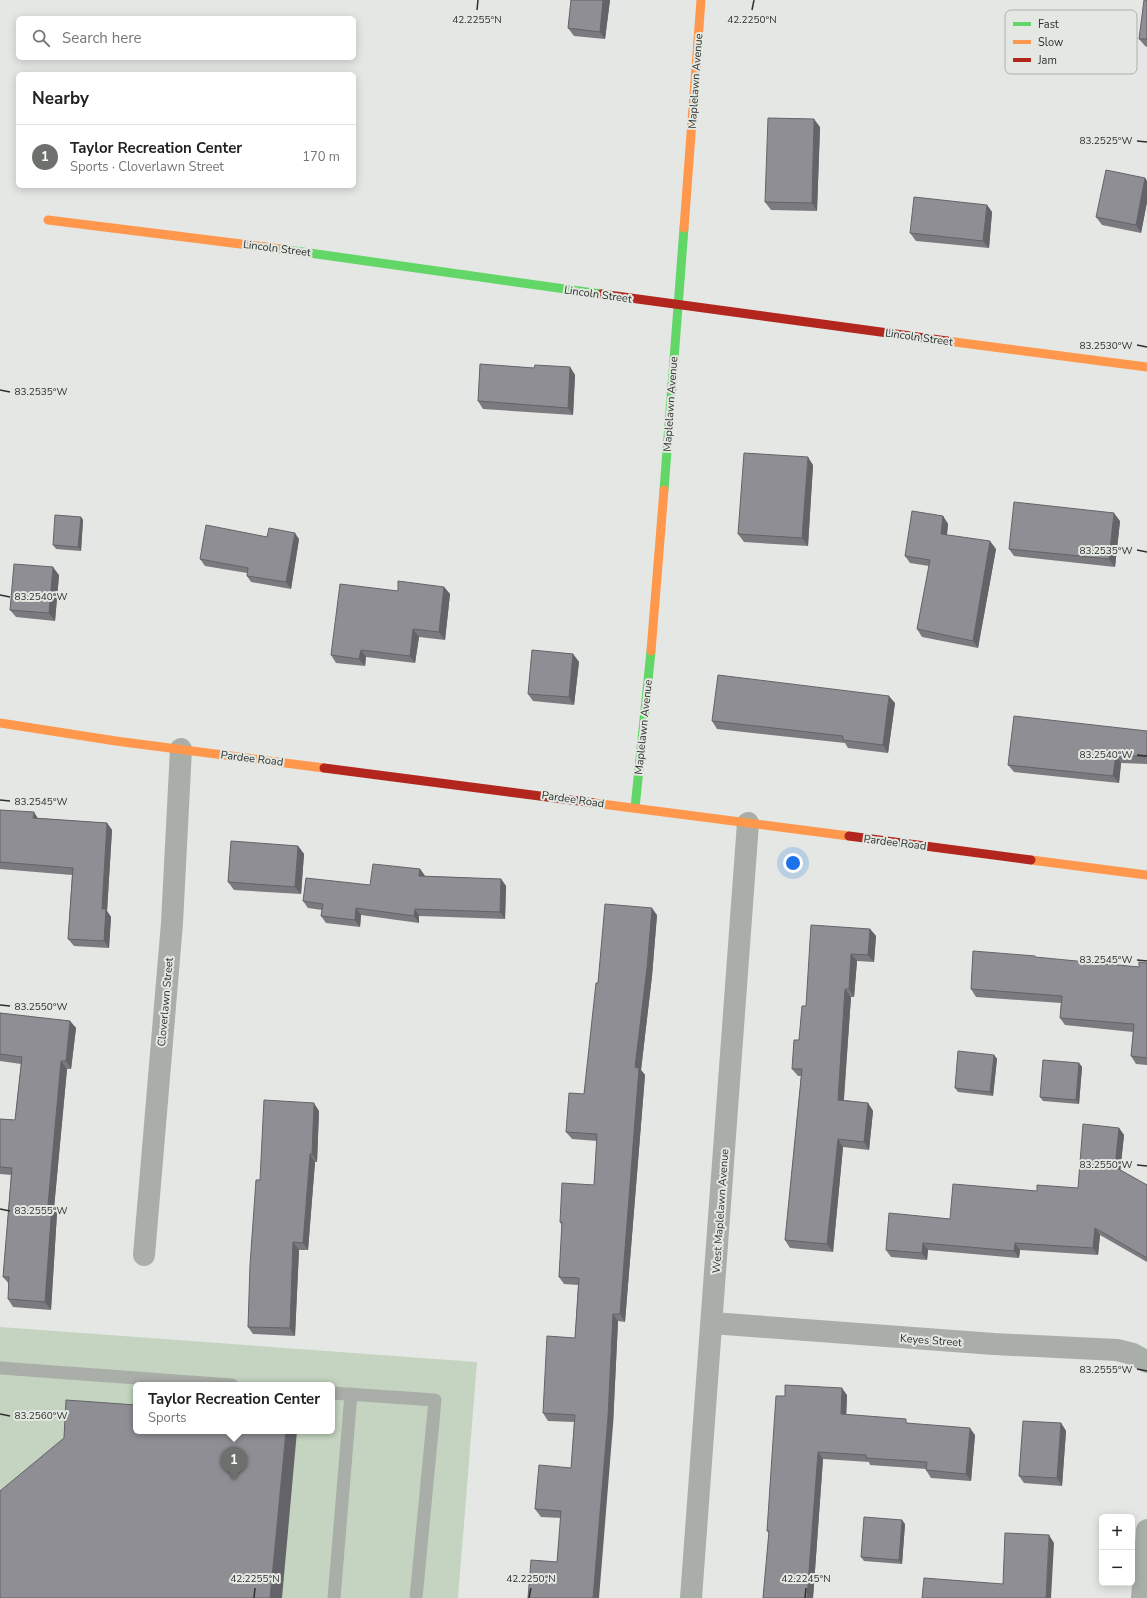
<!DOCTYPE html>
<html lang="en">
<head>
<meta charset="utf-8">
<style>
	body { margin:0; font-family:"Nunito Sans",sans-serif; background:#f2f2f2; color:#222 }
	.controls { position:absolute; right:12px; bottom:12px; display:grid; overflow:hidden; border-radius:6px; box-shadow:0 2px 10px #0003 }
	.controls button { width:36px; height:36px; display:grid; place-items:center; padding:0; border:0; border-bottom:1px solid #e0e0e0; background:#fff; color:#222; font:20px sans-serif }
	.you { position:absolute; left:793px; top:863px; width:14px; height:14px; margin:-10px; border:3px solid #fff; border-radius:50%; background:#1a73e8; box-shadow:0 0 0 6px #1a73e833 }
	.badge { display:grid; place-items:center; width:26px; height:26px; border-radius:50%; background:#6e706d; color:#fff; font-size:13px; font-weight:700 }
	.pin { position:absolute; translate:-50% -33px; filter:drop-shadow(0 1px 2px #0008) }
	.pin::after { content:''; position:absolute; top:21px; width:14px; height:12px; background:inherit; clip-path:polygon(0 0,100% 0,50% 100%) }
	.popup { position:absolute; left:133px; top:1382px; width:202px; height:52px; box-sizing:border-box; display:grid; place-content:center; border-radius:6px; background:#fff; filter:drop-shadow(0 1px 3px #0005); font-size:13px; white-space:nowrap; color:#767676 }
	.popup b { font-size:15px; color:#222 }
	.popup::after { content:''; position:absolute; left:50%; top:100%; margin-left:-8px; border:8px solid transparent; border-top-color:#fff }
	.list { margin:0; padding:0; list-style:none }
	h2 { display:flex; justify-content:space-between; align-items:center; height:52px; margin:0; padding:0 16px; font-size:17px }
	h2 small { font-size:13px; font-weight:400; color:#767676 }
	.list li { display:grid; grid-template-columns:26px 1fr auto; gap:12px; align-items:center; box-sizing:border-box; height:64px; padding:0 16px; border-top:1px solid #e0e0e0 }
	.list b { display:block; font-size:15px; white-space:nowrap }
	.list p { margin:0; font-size:13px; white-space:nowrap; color:#767676 }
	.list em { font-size:13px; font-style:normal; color:#767676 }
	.icon { flex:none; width:22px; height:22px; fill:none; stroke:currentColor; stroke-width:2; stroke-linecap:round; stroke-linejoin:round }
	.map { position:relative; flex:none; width:1147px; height:1598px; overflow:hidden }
	.search { position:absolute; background:#fff; box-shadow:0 2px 10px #0003; left:16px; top:16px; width:340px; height:44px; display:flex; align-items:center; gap:10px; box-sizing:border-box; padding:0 14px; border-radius:6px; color:#767676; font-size:15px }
	.panel { position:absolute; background:#fff; box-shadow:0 2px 10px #0003; left:16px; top:72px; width:340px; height:116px; border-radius:6px }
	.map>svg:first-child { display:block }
	.green { fill:#c4d4c0; fill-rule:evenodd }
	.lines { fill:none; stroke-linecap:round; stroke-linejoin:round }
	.lane { stroke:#a9aea8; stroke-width:13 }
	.street { stroke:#a9aea8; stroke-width:22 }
	.fast { stroke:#63d668; stroke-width:9 }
	.slow { stroke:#ff974d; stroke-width:9 }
	.jam { stroke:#b3261e; stroke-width:9 }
	.wall { fill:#7a7a7f }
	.shaded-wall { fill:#636368 }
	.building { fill:#8e8e94; stroke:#636368 }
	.ticks { fill:none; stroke:#2e302e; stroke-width:1.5 }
	.labels { text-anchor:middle; stroke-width:4; stroke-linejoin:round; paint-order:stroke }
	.street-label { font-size:11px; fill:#2e302e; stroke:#e3e8e2 }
	.key { fill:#e3e8e2; stroke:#adb1ac; stroke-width:1 }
	.key-label { font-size:11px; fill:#2e302e }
	.ticks-label { font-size:10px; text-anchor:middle; fill:#2e302e; stroke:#e3e8e2; stroke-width:4; stroke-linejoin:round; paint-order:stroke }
</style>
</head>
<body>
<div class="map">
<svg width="1147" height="1598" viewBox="0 0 1147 1598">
	<rect width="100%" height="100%" fill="#e4e7e3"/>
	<path class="green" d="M0,1327l477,35 -19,236h-458zM136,1385h196v46h-196z"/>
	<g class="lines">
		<path class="lane" d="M0,1368l232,17
			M332,1393l103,7 -19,198
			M334,1598l17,-204"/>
		<path class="street" d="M144,1255l28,-332 9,-174
			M712,1323l282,21 123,6 16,4 14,8
			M691,1598l57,-775
			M1142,1598l5,-68"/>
		<path class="fast" d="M281,249l320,45
			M664,490l20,-262
			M635,808l16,-157"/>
		<path class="slow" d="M48,220l233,29
			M684,228l17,-228
			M947,341l200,26
			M651,651l13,-161
			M0,723l116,18 208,27
			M594,803l255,33
			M1031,860l116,15"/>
		<path class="jam" d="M601,294l346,47
			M324,768l270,35
			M849,836l182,24"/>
	</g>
	<path class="wall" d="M571,0h39l-5,39 -31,-3 -6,-8z
		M1147,0v47l-2,-1 -6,-7z
		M820,127l-3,84 -46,-1 -6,-8z
		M1145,178l2,3v21l-6,31 -39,-8 -6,-8z
		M987,205l5,7 -3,36 -73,-7 -6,-8z
		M570,367l5,8 -2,40 -90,-6 -5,-8 56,-33z
		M813,465l-5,81 -64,-4 -6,-8z
		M943,516l5,8 -1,11 49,14 -18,99 -56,-11 -5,-8 12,-63 -19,-3 -5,-7z
		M81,517l2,3 -2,31 -25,-2 -3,-4z
		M1120,521l-5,46 -101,-11 -5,-7z
		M267,537l32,2 -8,50 -40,-7 -4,-6v-3l-42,-7 -5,-7z
		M59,575l-4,46 -39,-4 -6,-7z
		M444,587l6,7 -5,46 -26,-3 -4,26 -49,-6 -1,9 -29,-3 -5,-8 67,-64z
		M573,654l6,8 -5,43 -41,-4 -5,-7z
		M895,703l-7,50 -40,-5 -3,-5 -128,-14 -5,-8z
		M1147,731v33l-26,-1 -2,20 -105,-11 -6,-7z
		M0,810l38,8 69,5 5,7 -5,81 4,6 -2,31 -35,-2 -6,-7 4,-64 -72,-6z
		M298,846l6,8 -3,40 -67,-4 -6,-8z
		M420,869l5,7 76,3 5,7 -1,33 -86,-3v7l-58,-8 -1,12 -34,-4 -5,-7 1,-6 -14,-2 -5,-7 67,-16z
		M657,915l-5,61 -11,94 4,5 -20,247 -7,-1 -5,104 -56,137 4,-44 -20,-1 -6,-8 36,-41 3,-46 -26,-1 -5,-8 32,-75 3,-53 -14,-1 -5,-7 3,-51 -2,-4 34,-37 3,-44 -25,-2 -6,-7 18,-38 14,-111z
		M870,929l6,7 -2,26 -17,-1 -3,36h-3l-7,103 24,3 5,8 -4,39 -26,-3 -10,105 -43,-4 -5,-8 16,-164h-3l-6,-7 7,-29 7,-34z
		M1036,958l103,9 8,-4v102l-11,-1 -5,-8 2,-24 -68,-7 -5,-7 1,-15 -85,-6 -5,-8z
		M0,1013l70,8 6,7 -5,41h-4l-13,139 3,5 -6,97 -38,-3 -5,-8 1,-15 -6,-7 8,-102 -11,-1v-55l15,1 6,-56 -21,-3z
		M994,1055l3,4 -4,37 -35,-4 -3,-4z
		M1079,1063l3,4 -3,37 -36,-3 -3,-4z
		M319,1111l-2,51h-2l-7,88h-9l-4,86 -42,-2 -5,-7 12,-147z
		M1119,1128l5,7 -4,35 27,15v77l-47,-27 -2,20 -78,-5 -1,8 -91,-8 -1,10 -36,-3 -5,-7 64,-31 87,-28 41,-3z
		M847,1395l-1,20 63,8 66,12 -4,46 -40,-3 -5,-8v-1l-56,-4 -1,-3 -46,-3 -10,139h-50l6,-65 -2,-2 18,-135z
		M1061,1423l5,8 -4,55 -38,-3 -5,-7z
		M905,1524l-3,40 -38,-3 -3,-4z"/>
	<path class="shaded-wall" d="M603,0h7l-5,39 -5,-7z
		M814,119l6,8 -3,84 -5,-8z
		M1145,178l2,3v21l-6,31 -5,-8z
		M987,205l5,7 -3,36 -6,-7z
		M570,367l5,8 -2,40 -5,-7z
		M808,457l5,8 -5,81 -6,-8z
		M1114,513l6,8 -5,46 -6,-8z
		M943,516l5,8 -2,17 -5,-7z
		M81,517l2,3 -2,31 -3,-4z
		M295,533l4,6 -8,50 -5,-7z
		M990,541l6,8 -18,99 -5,-7z
		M53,567l6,8 -4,46 -6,-8z
		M444,587l6,7 -5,46 -6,-8z
		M413,629l6,8 -4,26 -5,-7z
		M361,650l5,7 -1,9 -6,-7z
		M573,654l6,8 -5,43 -5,-8z
		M889,696l6,7 -7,50 -5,-8z
		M1116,755l5,8 -2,20 -6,-7z
		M34,812l5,8 -6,-2z
		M107,823l5,7 -5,81 4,6 -2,31 -5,-7 -2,-32z
		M298,846l6,8 -3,40 -6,-7z
		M420,869l5,7h-6z
		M501,879l5,7 -1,33 -5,-7z
		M356,908l5,7 -1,12 -5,-7z
		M652,908l5,7 -5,61 -11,94 4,5 -20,247 -5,-8 15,-247z
		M415,909l4,7v7l-5,-7z
		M870,929l6,7 -2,26 -6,-7z
		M851,954l6,7 -3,36 -5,-8z
		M845,989l6,8 -8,111 -5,-8z
		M70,1021l6,7 -5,41 -5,-8z
		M994,1055l3,4 -4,37 -3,-4z
		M61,1061l6,8 -13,139 3,5 -6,97 -6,-8 3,-97z
		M1079,1063l3,4 -3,37 -3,-4z
		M314,1103l5,8 -2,51 -5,-8z
		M868,1103l5,8 -4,39 -5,-8z
		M1119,1128l5,7 -4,39 -5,-7z
		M838,1139l5,8 -10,105 -6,-8z
		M310,1154l5,8 -7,88 -5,-7z
		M1095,1228l5,7 -2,20 -5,-7z
		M293,1242l6,8 -4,86 -5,-8z
		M923,1243l5,7 -1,10 -5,-7z
		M1015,1243l5,7 -1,8 -5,-7z
		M613,1314l5,7 -5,104 -14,173h-6z
		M842,1388l5,7 -1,26 -5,-7z
		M1061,1423l5,8 -4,55 -5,-8z
		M970,1428l5,7 -4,46 -5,-7z
		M286,1431h11l-15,167h-12z
		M818,1452l5,7 -10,139h-6z
		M902,1520l3,4 -3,40 -3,-4z
		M1049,1535l5,8 -3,55h-5z"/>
	<path class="building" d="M571,0h32l-3,32 -32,-4z
		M1144,0h3v39h-8z
		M768,118l46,1 -2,84 -47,-1z
		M1106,170l39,8 -9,47 -40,-8z
		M914,197l73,8 -4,36 -73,-8z
		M480,364l54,4 1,-3 35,2 -2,41 -90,-7z
		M744,453l64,4 -6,81 -64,-4z
		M1014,502l100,11 -5,46 -100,-10z
		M912,511l31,5 -2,18 49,7 -17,100 -56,-12 13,-69 -25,-4z
		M55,515l26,2 -3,30 -25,-2z
		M206,525l61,12 2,-9 26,5 -9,49 -39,-6 1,-8 -48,-9z
		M14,564l39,3 -4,46 -39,-3z
		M398,581l46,6 -5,45 -26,-3 -3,27 -49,-6 -2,9 -28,-4 9,-71 58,7z
		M532,650l41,4 -4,43 -41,-3z
		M718,675l171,21 -6,49 -40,-5v-4l-131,-15z
		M1014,716l133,15v26l-31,-2 -3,21 -105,-11z
		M0,810l34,2 -1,6 74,5 -5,86h4l-2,32 -36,-2 5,-71 -73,-6z
		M231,841l67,5 -3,41 -67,-5z
		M373,864l47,5 -1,7 82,3 -1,33 -85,-3 -1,7 -58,-8 -1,12 -34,-4 2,-12 -20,-3 3,-23 64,7z
		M605,904l47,4 -5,60 -12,99 4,1 -19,246h-7l-5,103 -15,181h-65l3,-38 26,2 4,-51 -26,-2 4,-44 32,3 4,-53 -32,-2 4,-77 28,2 4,-60 -20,-1 3,-55h-2l2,-39 32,2 3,-51 -31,-2 3,-39 15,1 12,-111h2z
		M811,925l59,4 -2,26 -17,-1 -2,35h-4l-7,111 30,3 -4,39 -26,-3 -11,105 -42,-4 17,-171h-10l2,-29h5l3,-34h4z
		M973,951l62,5v1l104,10v-5l8,1v95l-16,-2 3,-32 -74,-6 2,-22 -91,-7z
		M0,1013l70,8 -4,40h-5l-13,144h4l-7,97 -37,-3 1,-22h-6l9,-109 -12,-1v-48l15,1 7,-63 -22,-3z
		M958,1051l36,4 -4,37 -35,-4z
		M1043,1060l36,3 -3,37 -36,-3z
		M264,1100l50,3 -2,51h-2l-7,89 -10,-1 -3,86 -42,-1 2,-62 6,-85h4z
		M1083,1124l36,4 -4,39 32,18v73l-52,-30 -2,20 -78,-5 -1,8 -91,-8 -1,10 -36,-3 3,-37 61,6 3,-35 84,7v-6l41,3z
		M785,1385l57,3 -1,26 65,5v4l64,5 -4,46 -40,-4 1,-8 -61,-4v-3l-48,-3 -11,146h-44l6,-67h-2l9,-135h9z
		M66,1400l70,5v26h150l-16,167h-270v-107l64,-53z
		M1023,1421l38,2 -4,55 -38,-2z
		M864,1517l38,3 -3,40 -38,-3z
		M1005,1533l44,2 -3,63h-124l2,-20 79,6z"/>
	<path class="ticks" d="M477,10l1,-10M752,10l2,-10M1137,141l10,1M1137,345l10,2M0,390l10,2M1137,550l10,2M0,595l10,2M1137,755l10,1M0,800l10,1M1137,960l10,1M0,1005l10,1M1137,1165l10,1M0,1209l10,2M1137,1369l10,2M0,1414l10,2M254,1598l1,-10M529,1598l2,-10M805,1598l1,-10"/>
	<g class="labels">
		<g class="street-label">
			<text transform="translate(695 81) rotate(-86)" y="4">Maplelawn Avenue</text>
			<text transform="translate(277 248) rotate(7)" y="4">Lincoln Street</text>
			<text transform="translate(598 294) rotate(8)" y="4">Lincoln Street</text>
			<text transform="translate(919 337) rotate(8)" y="4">Lincoln Street</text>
			<text transform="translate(670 404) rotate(-86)" y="4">Maplelawn Avenue</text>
			<text transform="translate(643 727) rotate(-84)" y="4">Maplelawn Avenue</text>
			<text transform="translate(252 758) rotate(7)" y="4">Pardee Road</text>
			<text transform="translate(573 799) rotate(8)" y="4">Pardee Road</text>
			<text transform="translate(895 842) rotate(7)" y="4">Pardee Road</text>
			<text transform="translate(165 1002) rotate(-85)" y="4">Cloverlawn Street</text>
			<text transform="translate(720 1211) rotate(-86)" y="4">West Maplelawn Avenue</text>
			<text transform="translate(931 1340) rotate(4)" y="4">Keyes Street</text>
		</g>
	</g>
	<rect x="1005" y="10" width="132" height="64" rx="6" class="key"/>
	<rect x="1013" y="22" width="18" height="4" fill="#63d668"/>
	<rect x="1013" y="40" width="18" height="4" fill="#ff974d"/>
	<rect x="1013" y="58" width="18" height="4" fill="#b3261e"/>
	<g class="key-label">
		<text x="1038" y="28">Fast</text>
		<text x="1038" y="46">Slow</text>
		<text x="1038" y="64">Jam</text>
	</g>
	<g class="ticks-label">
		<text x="477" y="23">42.2255°N</text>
		<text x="752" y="23">42.2250°N</text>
		<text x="1106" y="144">83.2525°W</text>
		<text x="1106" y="349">83.2530°W</text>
		<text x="41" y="395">83.2535°W</text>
		<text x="1106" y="554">83.2535°W</text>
		<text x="41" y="600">83.2540°W</text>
		<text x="1106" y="758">83.2540°W</text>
		<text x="41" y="805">83.2545°W</text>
		<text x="1106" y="963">83.2545°W</text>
		<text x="41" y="1010">83.2550°W</text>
		<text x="1106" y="1168">83.2550°W</text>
		<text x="41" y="1214">83.2555°W</text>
		<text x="1106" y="1373">83.2555°W</text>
		<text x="41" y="1419">83.2560°W</text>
		<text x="255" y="1582">42.2255°N</text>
		<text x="531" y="1582">42.2250°N</text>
		<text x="806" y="1582">42.2245°N</text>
	</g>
</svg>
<div class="controls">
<button>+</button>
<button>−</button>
</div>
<div class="you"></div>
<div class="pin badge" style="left:234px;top:1480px">1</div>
<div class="popup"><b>Taylor Recreation Center</b>Sports</div>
<div class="search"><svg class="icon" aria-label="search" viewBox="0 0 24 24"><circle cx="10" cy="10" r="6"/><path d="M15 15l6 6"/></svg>Search here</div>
<section class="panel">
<h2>Nearby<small></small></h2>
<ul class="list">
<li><span class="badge">1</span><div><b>Taylor Recreation Center</b><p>Sports · Cloverlawn Street</p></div><em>170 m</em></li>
</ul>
</section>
</div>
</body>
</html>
